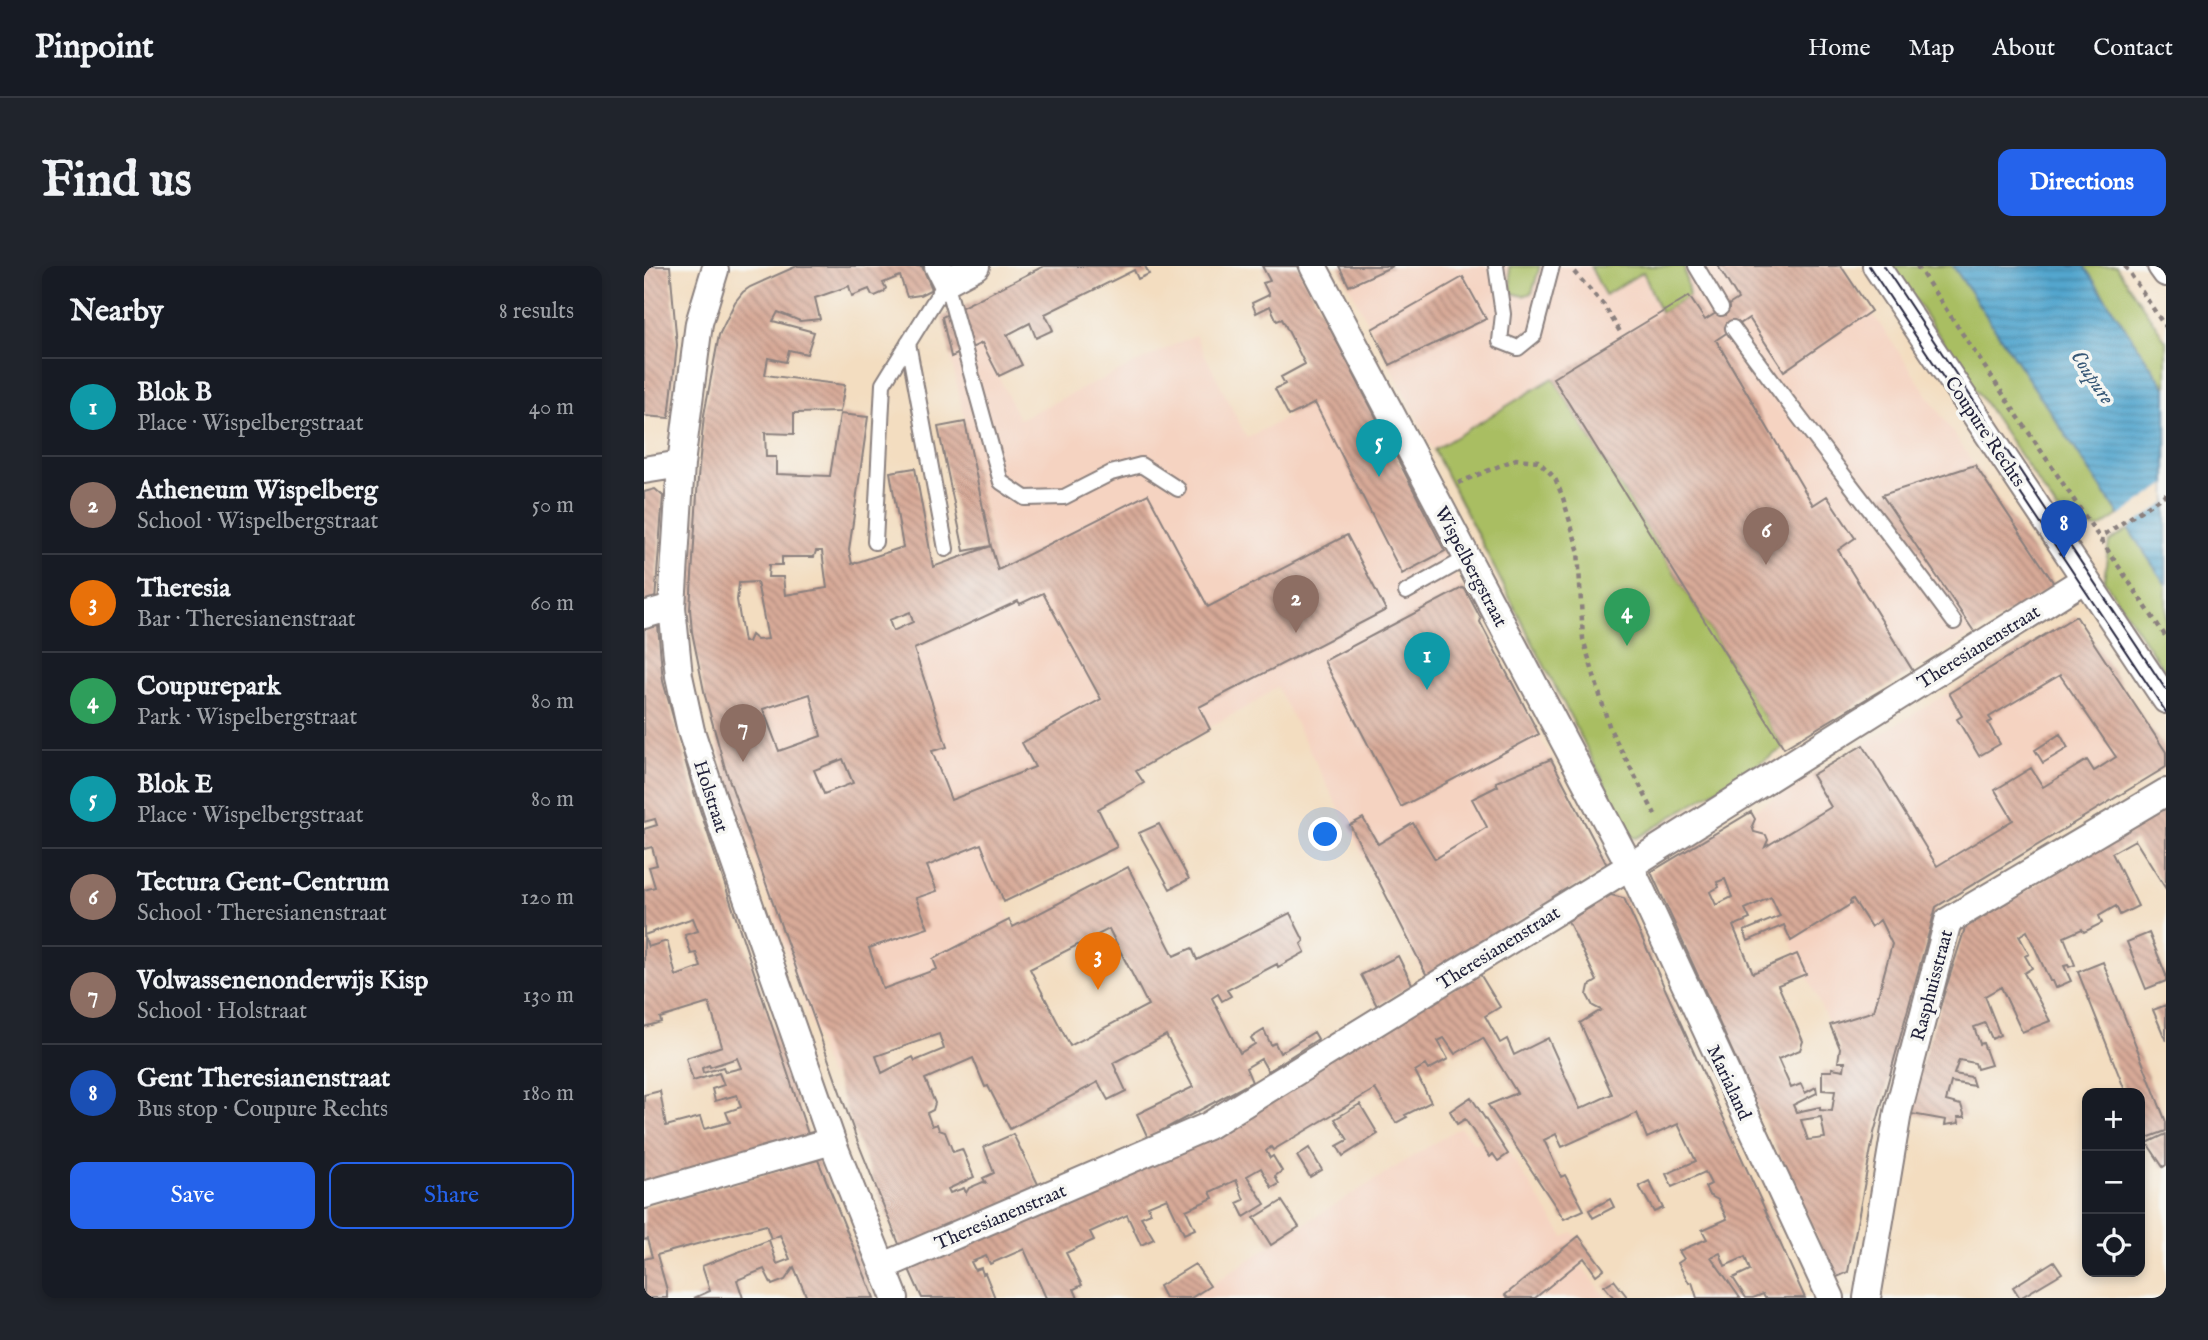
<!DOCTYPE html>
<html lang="en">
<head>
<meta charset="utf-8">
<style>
	body { margin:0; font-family:"IM FELL English",serif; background:#20242c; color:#f1f3f6 }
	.controls { position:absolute; right:21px; bottom:21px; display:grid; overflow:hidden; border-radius:14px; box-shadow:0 4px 10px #0003 }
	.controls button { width:63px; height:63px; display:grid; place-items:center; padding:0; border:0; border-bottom:2px solid #363941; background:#171b24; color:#f1f3f6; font:35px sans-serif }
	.you { position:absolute; left:682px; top:569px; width:24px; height:24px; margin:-18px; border:5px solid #fff; border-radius:50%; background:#1a73e8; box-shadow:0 0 0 10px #1a73e833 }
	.badge { display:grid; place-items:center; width:46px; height:46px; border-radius:50%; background:#2563eb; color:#fff; font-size:23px; font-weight:700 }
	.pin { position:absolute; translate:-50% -58px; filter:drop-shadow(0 2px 4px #0008) }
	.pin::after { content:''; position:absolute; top:37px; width:24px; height:21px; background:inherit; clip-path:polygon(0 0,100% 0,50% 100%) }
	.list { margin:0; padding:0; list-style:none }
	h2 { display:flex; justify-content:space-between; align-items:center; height:91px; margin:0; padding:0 28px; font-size:30px }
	h2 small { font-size:23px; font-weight:400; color:#9ea1a6 }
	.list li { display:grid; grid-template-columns:46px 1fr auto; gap:21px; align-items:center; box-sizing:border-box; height:98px; padding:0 28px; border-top:2px solid #363941 }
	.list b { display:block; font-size:26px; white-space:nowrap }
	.list p { margin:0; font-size:23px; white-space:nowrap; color:#9ea1a6 }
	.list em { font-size:23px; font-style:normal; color:#9ea1a6 }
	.actions { display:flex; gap:14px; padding:21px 28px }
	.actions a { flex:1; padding:16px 0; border:2px solid #2563eb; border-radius:14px; text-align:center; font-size:24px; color:#2563eb }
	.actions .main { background:#2563eb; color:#fff }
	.icon { flex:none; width:38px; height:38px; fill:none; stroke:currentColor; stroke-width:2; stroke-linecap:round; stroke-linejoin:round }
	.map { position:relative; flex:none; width:1522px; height:1032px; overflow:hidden; border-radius:14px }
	header { display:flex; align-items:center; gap:42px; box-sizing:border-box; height:98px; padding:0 35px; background:#171b24; border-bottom:2px solid #363941 }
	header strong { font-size:33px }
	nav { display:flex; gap:38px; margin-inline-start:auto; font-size:24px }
	.intro { display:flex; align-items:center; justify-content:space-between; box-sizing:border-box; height:168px; padding:0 42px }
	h1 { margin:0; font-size:49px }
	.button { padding:18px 32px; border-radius:14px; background:#2563eb; color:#fff; font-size:24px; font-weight:700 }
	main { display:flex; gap:42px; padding:0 42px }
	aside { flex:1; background:#171b24; border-radius:14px; box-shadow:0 4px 10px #0003 }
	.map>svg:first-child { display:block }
	.built { fill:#f5d3c1 }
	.green { fill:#a9be62; stroke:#66704e; stroke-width:2 }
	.water { fill:url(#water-rules); stroke:#3a6484; stroke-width:2 }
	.pier { fill:#f3ddc0 }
	.building { fill:url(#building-back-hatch); fill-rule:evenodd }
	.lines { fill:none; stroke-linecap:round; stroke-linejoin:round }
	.service-casing { stroke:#8a807e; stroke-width:18 }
	.minor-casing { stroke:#8a807e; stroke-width:30 }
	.path { stroke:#8a807e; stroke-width:4.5; stroke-dasharray:5 5; stroke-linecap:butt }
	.service { stroke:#fff; stroke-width:14 }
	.minor { stroke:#fff; stroke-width:26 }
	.tram { stroke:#22223b; stroke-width:2 }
	.labels { text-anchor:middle; stroke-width:7; stroke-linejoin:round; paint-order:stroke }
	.street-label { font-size:19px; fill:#22223b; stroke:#f6f6f2 }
	.water-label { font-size:21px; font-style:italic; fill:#365776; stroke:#f6f6f2 }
</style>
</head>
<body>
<header>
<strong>Pinpoint</strong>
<nav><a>Home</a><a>Map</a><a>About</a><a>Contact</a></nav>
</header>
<div class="intro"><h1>Find us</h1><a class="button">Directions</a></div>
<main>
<aside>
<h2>Nearby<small>8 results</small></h2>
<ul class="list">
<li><span class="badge" style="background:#0f9aa8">1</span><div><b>Blok B</b><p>Place · Wispelbergstraat</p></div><em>40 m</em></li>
<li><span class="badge" style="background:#8d6e63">2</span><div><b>Atheneum Wispelberg</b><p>School · Wispelbergstraat</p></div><em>50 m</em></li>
<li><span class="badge" style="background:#e8710a">3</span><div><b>Theresia</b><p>Bar · Theresianenstraat</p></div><em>60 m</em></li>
<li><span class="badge" style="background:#2e9e5b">4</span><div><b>Coupurepark</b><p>Park · Wispelbergstraat</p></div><em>80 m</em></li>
<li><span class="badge" style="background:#0f9aa8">5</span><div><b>Blok E</b><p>Place · Wispelbergstraat</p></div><em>80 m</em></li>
<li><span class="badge" style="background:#8d6e63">6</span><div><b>Tectura Gent-Centrum</b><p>School · Theresianenstraat</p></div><em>120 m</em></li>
<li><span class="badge" style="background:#8d6e63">7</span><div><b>Volwassenenonderwijs Kisp</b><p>School · Holstraat</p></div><em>130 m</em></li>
<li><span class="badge" style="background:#1a4fb4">8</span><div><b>Gent Theresianenstraat</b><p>Bus stop · Coupure Rechts</p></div><em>180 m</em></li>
</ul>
<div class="actions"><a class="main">Save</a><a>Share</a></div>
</aside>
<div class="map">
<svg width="1522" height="1032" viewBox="0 0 1522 1032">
	<defs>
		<pattern id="water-rules" width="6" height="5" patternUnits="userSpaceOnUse" patternTransform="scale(1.75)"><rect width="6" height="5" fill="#53a6ce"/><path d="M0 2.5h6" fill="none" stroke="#4487a8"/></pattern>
		<pattern id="building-back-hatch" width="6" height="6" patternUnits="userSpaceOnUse" patternTransform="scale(1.75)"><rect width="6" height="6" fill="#d8aa98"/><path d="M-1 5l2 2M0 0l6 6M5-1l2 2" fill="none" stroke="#af8a7d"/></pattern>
	</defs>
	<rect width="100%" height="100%" fill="#f6f6f2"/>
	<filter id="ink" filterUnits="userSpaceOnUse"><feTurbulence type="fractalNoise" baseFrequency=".0143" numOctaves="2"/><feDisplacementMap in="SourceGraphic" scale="14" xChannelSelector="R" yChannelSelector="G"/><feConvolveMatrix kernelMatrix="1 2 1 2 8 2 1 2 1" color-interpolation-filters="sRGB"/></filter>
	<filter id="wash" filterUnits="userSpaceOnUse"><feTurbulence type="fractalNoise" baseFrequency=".00686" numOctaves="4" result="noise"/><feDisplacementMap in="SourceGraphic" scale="28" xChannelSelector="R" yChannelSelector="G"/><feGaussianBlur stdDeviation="1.57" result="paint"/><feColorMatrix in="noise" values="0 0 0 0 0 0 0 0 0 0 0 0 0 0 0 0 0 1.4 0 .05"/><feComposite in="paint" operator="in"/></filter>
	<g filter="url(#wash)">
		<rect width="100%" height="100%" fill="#f3ddc0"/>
		<path class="built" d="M695,0h502l214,319 -271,163 -123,78 -20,11 -7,1 -153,-294z
			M320,39l55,114 176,-84 52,103 109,-57 250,484 -180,114 -149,-292 -23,16 -89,48 -107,65 29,42 -83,44 16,52 -143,76 7,23 -55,23 -106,-308 -18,-72 125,-38 173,-78 -5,-10 -56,-253z
			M1432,350l90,136v15l-230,140 -36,130 -60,11 -69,-150 -33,13 -11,-26 -59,25 -17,-38z
			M816,861l16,17 20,-12 68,105 9,-5 16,25 -8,8 26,33h-416l108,-71z"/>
		<path class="green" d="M865,0h31l-8,27 -9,3 -11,-3z
			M946,0h94l5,30 -28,17 -18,-41 -38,23z
			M1248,0h61l166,249 -19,13 -32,-2z
			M1440,0h32l50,75v48z
			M909,112l231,370 -147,90 -5,-1 -198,-387z
			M1485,263l37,56v88l-62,-93 5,-38z"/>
		<path class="water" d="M1309,0h131l82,123v196z"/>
		<path class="pier" d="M1522,218v19l-40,27 -9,-12z"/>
		<g id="blocks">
			<path class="building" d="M0,0h26l7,79 -8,73 -25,-2z
				M153,0h125l10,23 -12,6 -13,2 -7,-21 -17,7 3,5 -2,4 -9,4 -3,-1 -3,-6 -17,7 -3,-10 -34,12 5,21 -20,2 -22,-9 -5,9 41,11 -7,22 -18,-4 -3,12 -18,-4 -3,17 80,10 -5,27 -46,1v21l-29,-1 1,24h10v17l54,2 10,-62 28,3 -19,133 3,14 51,-17 -13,-75 25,-4 18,99 58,-21 -27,5 -26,-124 27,-5 26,124 7,24 150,-76 60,113 139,-72 39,75 -187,97 11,22 -74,42 8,12 -46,26 19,38 -113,55 -23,-58 -54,22 10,25 -21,7 12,30 -59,20 14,41 54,-20 -4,-10 76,-39 4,7 115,-60 46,89 18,-8 5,12 93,-47 14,28 -3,3 4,8 -27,15 -1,-3 -50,26 4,6 -9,5 -4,-7 -6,4 28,55 15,-9 -4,-6 13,-8 7,15 4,-2 5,10 34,-21 4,7 -50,32 -7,-12 -15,9 6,14 -104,56 -11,-24 56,-27 -27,-52 -53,28 13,28 -18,9 -10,-18 -88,47 -22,-43 -3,1 -12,-29 -48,21 10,24 -2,7 -6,3 5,13 5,-2 2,6 6,2 8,20 9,-3 12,28 -26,12 2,4 14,-5 2,5 3,-5 14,-6 3,1 -3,-5 11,-5 -10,-26 29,-13 27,54 -139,61 -44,-109 -132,-372 -20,-72 -13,-64 -2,-23 8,-131 6,-63 15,-80 16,-33 8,-10 7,-5zM172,285h6l5,37 -42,7 -2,-18h-15l1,-12h13v-8h32zM113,316l11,57 -11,1 -6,-5 -3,7h-4l-7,-42 2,-17zM399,327l58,106 -79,44 13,24 -84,33 -19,-49 15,-4 -33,-98 104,-48 2,3zM266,346l3,10 -20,9 -4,-11zM166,428l11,42 -42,15 -16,-42zM199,493l10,24 -29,11 -10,-24zM465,663l39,76 -78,41 -40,-77zM295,768l5,15 -29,12 -2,-4 -31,16 -6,-17z
				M400,0h101l4,8 -11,5 -4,-9 -89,44 8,16 -17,8 -6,-15 -23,12 15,30 -23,11 -17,-33 -31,14 -9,-40z
				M618,0h36l147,285 -43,23 -87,-171 -26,13 -14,-27 10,-5 -4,-7 24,-13 -23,-45 -5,2 -7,-15 -14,7 -4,-10 17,-8 -6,-12 7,-2z
				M695,0h54l-44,20z
				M1074,0h123l30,45 -87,60 -35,-53 -33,22 97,165 14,-9 28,42 -17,12 75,121 -129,77 -231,-370 136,-82 16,24 33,-21z
				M819,11l23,42 -96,46 -18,-36z
				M1331,199l80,120 -80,48 -93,-138z
				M11,223l8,7 -8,105 -11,4v-113z
				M818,322l3,1 16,30 -1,3 59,112 -138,73 -77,-146z
				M1432,350l90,136v15l-230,140 -62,226 -26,139 -13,6 -184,-406 100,-60 4,7 -3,7 2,6 12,3 2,5 -3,7 66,-40 -19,-32 51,-30 74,121 76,-46 -18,-30 36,-22 12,19 44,-27 7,11 22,-14 -56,-82 -71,42 3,4 -4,2 12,21 -21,12 -22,-37 5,-3 -13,-23zM1081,613l7,18 -16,8 -6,-13 9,-5 -2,-5zM1127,631l9,19 -36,15 4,10 36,-16 7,16 60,-37 -1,-3 3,-2 18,28 9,-7 12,24 -18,67 -44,14 10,23 -2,14h7l-1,8 -12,-2v3h-10v19l13,1 -3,20 -12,-1v-3l-24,5 -3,-7 24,-12 -1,-6 -11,6 -4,-9 -10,4 -13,-29 22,-9 3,-9 -25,-56 28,-11 -9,-20 -44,19 -20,-47 17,-7 -5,-10zM1177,851l4,21 -17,2 -7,-20z
				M14,360l5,55 31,111 115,345 -165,46v-88l16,-4 6,35 34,-9 4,12 26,-7 -4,-10 15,-5 -4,-12 -22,6 -3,-12 12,-4 -5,-12 -26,8 -7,-23 36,-12 -13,-43 -49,15 1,4 -17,5v-92l4,12 19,-6 9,35 25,-9 -5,-14 -5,1 -6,-19 13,-4 -5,-13 -49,17v-45l11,-3 -6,-20 8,-2 -5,-18 -8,2v-20l13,-4 -2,-6 -11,3v-193zM93,792l4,10 -16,4 -2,-5 -20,6 -1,-5 7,-3 1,2z
				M1416,468l8,14 -25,15 -8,-13z
				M907,493l57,108 -181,109 -77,-151 13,-7 15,26 35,-21 22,36 52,-32 -15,-28 26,-13 -2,-4z
				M1522,539v84l-31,-49 -23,13 26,53 -18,9 -4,-9 -17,10 3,7 -18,9 -2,-3 -18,8 11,28 -6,2 -1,-2 -4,1 7,15 -16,7 -3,-7h-2l-23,-50 -8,5 10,18 -4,2 7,12 -8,5 26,48 -28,11 -21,-45 -16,9 15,39 -8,4 -7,-16 -11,4 6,17 3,-1 8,22 -14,4 -2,-6 -16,-3 -5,14 17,3 3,9 -23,-4 -5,19 15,4 4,12h-7l1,6 -14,2 1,-5 -40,-7 59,-185z
				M515,558l30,55 -19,10 -31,-56z
				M967,629l13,3 181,400h-40l-2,-4 -10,4h-7l-13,-20 17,-8 -5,-13 -20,9 -5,-13 -9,4 29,41h-43l-5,-16 -3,1 -11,-20 6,-4 -5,-8 28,-12 -5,-9 25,-11 -9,-19 -9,-5 -4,-8 6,-3 -6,-12 -33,15 -6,-13 30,-13 -18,-37 -31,14 -10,-25 -75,34 -6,-13 -12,6 17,37 4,-2 19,35 -20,9 -76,-114 29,-12 -34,-55 -28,16 -11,-16 -6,3 10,18 -20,11 -3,-5 -10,6 16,31 -26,13 2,2 -11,6 -21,-34 -75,45 -27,16 -2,-3 -5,4 4,7 3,-2 9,15 -7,5 4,8 -7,4 -11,-20 -14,8 18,28 -21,13 -7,-14 7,-3 -8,-20 -26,12 3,6 -27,12 9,19 -11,5 -17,-36 -19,8 3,7 -10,4 13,22 -13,6 -14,-30 -37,17 4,8 -28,13 16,32 -8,4 4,9h-32l-22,-49 -34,15 -4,-8 -15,6 4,8 6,-2 2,6 2,-1 10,25h-73l-14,-31 572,-293 20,33 -15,9 15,27 7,-4 7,16 34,-17 32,71 32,-15 -32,-71 21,-13 -8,-4 -6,-11 2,-9 8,-5 -29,-60z
				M1505,667l17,42v6l-20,8 -19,-47z
				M754,690l14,28 -35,22 -16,-31z
				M1459,696l63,160v9l-22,8 -4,-11v-35h-14l-48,-121z
				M1522,739v36l-13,-31z
				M827,831l37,57 -10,7 -5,-7 -3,3 -25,-38 -8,5 -7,-13z
				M716,838l18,30 -35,22 -6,-10 11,-6 -13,-21z
				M1522,868v31l-3,2 -16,-24z
				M665,882l13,22 -12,7 -13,-21z
				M174,894l56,138h-67l-13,-31 -9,13 -13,5 -8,-16 -27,11 6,18h-49l16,-7 -8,-25 67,-26 8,24 13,-5 -10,-24 -9,4 -5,-14 -109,30 10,35v8h-23v-39l8,-2 -5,-18 -3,1v-33z
				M1005,915l14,27 -9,4 -15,-26z
				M966,933l4,8 -21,11 -4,-8z
				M638,935l17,26 -28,18 -17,-27z
				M935,970l25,33 -8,6 -12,-17 -49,40h-27l-3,-3z
				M1410,995l8,12 -42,25 -7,-11z
				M551,998l15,22 -19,12h-26l-6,-12z
				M970,1014l14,18h-14l-10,-12z"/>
		</g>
	</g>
	<g filter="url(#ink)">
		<use href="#blocks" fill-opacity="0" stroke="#8a807e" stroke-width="2"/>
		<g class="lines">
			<g class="service-casing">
				<path id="service" d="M852,0l7,48 -3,27 18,7 16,-13 18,-69
					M1052,0l25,42
					M1089,62c72,100 149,195 221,294
					M264,77l38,206
					M231,276l8,-158 63,-102 55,200 24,16 39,-1 47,-24 30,-8 37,24
					M762,326l61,-34"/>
			</g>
			<g class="minor-casing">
				<path id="minor" d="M294,0l8,16 30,-16
					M669,0l317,600 201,432
					M1232,0l290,434
					M1517,0l5,7
					M71,4l-16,53 -18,141 -9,143 7,69 12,55 32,98 109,312 63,157
					M0,204l37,-6
					M0,349l28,-8
					M0,929l188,-54
					M240,1000l324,-140 422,-260 455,-287
					M1223,1032l31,-186 50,-191 218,-129"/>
			</g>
			<path class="path" d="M1273,0l249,371
				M1481,0l41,62
				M930,6l30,33 18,30
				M814,217l58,-24 22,2 17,17 8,20 15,51 5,90 27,90 47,89
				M1457,278l3,-9 62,-41"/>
			<use href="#service" class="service"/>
			<use href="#minor" class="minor"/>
			<path class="tram" d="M1225,0l297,446
				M1240,0l282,424"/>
		</g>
	</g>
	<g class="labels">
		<g class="street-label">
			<text transform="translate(1342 165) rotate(56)" y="7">Coupure Rechts</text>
			<text transform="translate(828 300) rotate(62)" y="7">Wispelbergstraat</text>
			<text transform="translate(1334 380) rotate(-32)" y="7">Theresianenstraat</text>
			<text transform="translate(68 530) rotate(72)" y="7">Holstraat</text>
			<text transform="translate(854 681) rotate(-32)" y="7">Theresianenstraat</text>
			<text transform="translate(1287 719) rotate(-75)" y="7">Rasphuisstraat</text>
			<text transform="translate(1086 816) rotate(65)" y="7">Marialand</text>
			<text transform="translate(356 950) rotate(-23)" y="7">Theresianenstraat</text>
		</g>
		<g class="water-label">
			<text transform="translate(1449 111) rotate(56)" y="7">Coupure</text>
		</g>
	</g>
</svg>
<div class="controls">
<button>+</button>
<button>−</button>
<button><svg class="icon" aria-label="locate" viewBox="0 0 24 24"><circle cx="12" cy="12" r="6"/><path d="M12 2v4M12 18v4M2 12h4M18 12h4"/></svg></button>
</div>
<div class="you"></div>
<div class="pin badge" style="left:783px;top:424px;background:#0f9aa8">1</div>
<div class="pin badge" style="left:652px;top:367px;background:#8d6e63">2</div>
<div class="pin badge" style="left:454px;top:724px;background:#e8710a">3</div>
<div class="pin badge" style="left:983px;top:380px;background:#2e9e5b">4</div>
<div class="pin badge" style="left:735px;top:211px;background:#0f9aa8">5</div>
<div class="pin badge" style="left:1122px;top:299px;background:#8d6e63">6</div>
<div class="pin badge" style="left:99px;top:496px;background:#8d6e63">7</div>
<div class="pin badge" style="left:1420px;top:292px;background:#1a4fb4">8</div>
</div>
</main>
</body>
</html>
